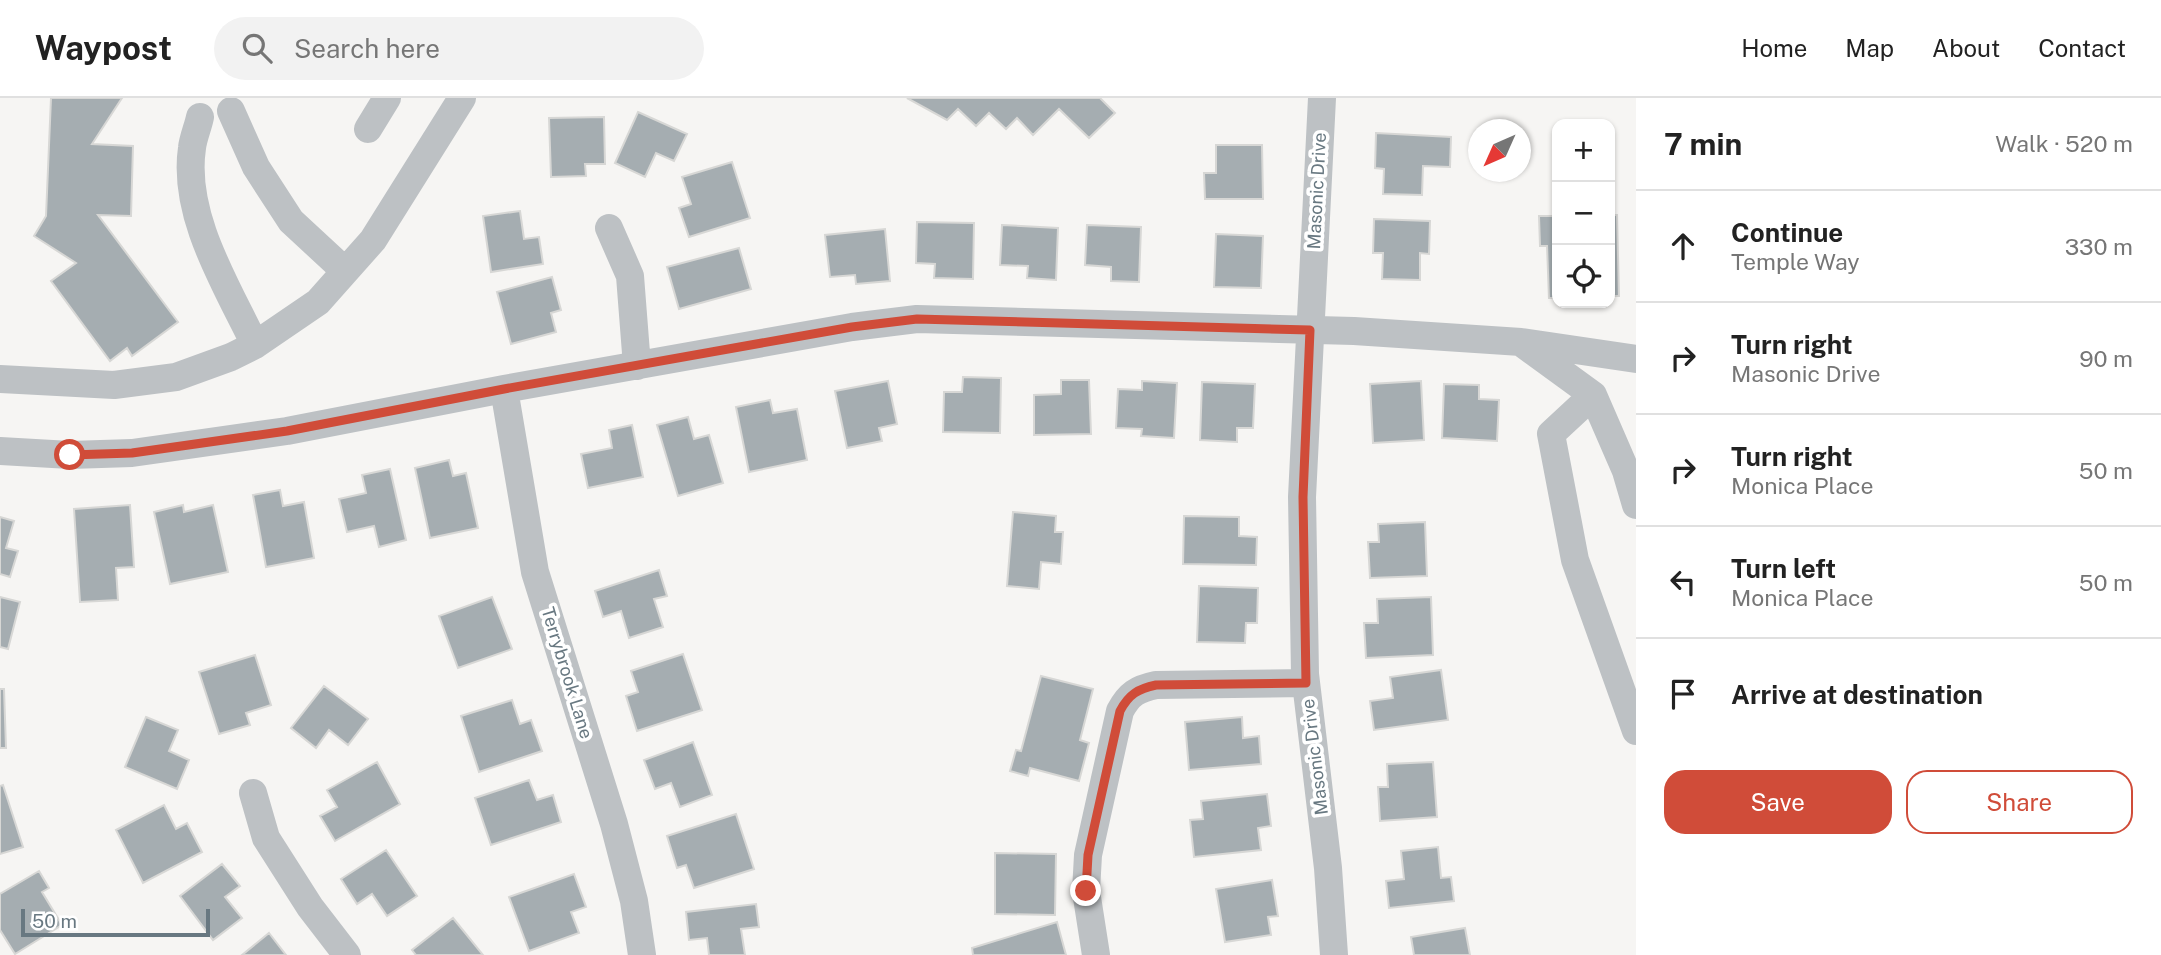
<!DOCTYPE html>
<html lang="en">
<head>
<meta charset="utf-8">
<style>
	body { margin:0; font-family:"Public Sans",sans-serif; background:#f2f2f2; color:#222 }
	.controls { position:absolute; right:21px; top:21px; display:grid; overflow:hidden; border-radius:14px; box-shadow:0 2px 5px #0004 }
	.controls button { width:63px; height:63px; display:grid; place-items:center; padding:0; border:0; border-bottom:2px solid #e0e0e0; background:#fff; color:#222; font:35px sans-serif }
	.compass { position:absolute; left:1468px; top:21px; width:63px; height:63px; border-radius:50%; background:#fff; box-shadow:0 2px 5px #0004; rotate:225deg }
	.scale { position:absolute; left:21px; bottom:18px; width:189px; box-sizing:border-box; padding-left:7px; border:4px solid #687881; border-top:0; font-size:19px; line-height:24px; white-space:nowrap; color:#687881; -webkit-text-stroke:5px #fff; paint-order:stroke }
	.stop { position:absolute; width:21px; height:21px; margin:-16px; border:5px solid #d04c39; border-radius:50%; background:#fff }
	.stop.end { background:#d04c39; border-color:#fff; box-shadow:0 2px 7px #0008 }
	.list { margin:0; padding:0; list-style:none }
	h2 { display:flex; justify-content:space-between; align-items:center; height:91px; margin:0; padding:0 28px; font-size:30px }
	h2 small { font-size:23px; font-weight:400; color:#767676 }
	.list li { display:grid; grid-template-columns:46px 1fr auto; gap:21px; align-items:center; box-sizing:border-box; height:112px; padding:0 28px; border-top:2px solid #e0e0e0 }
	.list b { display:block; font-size:26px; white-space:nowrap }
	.list p { margin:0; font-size:23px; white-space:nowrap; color:#767676 }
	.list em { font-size:23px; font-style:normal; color:#767676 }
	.actions { display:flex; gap:14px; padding:21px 28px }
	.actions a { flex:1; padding:16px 0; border:2px solid #d04c39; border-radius:21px; text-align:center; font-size:24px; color:#d04c39 }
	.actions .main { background:#d04c39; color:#fff }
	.icon { flex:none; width:38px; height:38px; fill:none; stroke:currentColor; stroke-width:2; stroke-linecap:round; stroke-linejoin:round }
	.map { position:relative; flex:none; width:1636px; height:857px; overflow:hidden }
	header { display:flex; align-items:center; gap:42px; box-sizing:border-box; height:98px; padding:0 35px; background:#fff; border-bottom:2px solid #e0e0e0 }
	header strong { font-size:33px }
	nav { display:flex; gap:38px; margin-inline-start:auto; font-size:24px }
	.search { width:490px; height:63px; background:#f2f2f2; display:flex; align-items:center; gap:18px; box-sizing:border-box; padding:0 24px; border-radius:38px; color:#767676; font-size:26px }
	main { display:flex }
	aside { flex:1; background:#fff }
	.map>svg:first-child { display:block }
	.building { fill:#a5adb1; stroke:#d7d7d5; stroke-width:2 }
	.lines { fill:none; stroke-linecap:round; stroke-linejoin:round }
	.minor { stroke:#bdc1c4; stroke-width:28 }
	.route { stroke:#d04c39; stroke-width:9 }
	.labels { text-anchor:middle; stroke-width:7; stroke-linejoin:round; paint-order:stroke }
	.street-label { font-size:18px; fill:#687881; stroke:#fff }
</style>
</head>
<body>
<header>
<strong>Waypost</strong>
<div class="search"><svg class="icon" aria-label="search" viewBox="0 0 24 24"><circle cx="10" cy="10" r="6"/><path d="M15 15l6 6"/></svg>Search here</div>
<nav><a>Home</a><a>Map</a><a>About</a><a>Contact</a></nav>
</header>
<main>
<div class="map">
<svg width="1636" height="857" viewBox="0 0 1636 857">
	<rect width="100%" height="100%" fill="#f6f5f3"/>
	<path class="building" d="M51,0h71l-30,46 41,2 -2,70 -33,-1 80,107 -46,34 -5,-8 -17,13 -59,-80 25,-18 -42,-27 12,-20z
		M907,0h193l15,15 -26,25 -30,-29 -26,26 -16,-17 -11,11 -17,-16 -13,13 -18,-17 -11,11z
		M638,14l49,22 -13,27 -18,-8 -11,24 -30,-14z
		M604,19l1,47h-20l1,12 -35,1 -2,-59z
		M1376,35l75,4 -1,30 -27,-1 -1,29 -39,-1 1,-25 -9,-1z
		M1216,47h46l1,54h-58l-1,-26h12z
		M732,64l18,56 -61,19 -10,-29 12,-4 -9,-27z
		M520,113l4,28 15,-2 4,27 -52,8 -8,-56z
		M1610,117h7l2,81h-9z
		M1539,118h18v82h-8l-2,-52h-7z
		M1374,121l56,2 -1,33 -9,-1v27l-38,-1 1,-26h-10z
		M917,124l57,1 -1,56 -39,-1 1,-14 -19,-1z
		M1002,127l56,3 -2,52 -29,-2 1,-12 -28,-1z
		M1087,127l54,2 -2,55 -28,-1v-14l-26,-2z
		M885,131l5,52 -34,3 -1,-9 -25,2 -5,-42z
		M1216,136l47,2 -2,52 -47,-1z
		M739,150l12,41 -72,20 -12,-42z
		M552,179l9,33 -10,3 5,19 -45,12 -14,-52z
		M963,279l38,1 -1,55 -57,-1 1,-40h18z
		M1061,282h28l2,54 -57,1v-40l27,-1z
		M888,283l9,43 -18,4 3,13 -35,7 -12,-57z
		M1142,283l35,2 -3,55 -33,-2 1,-7 -26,-1 2,-39 24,1z
		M1421,283l3,59 -51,3 -3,-59z
		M1202,284l53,2 -2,44h-16v14l-37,-2z
		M1444,286l35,1v14l20,1 -2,41 -55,-3z
		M770,302l3,13 24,-4 10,51 -58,12 -13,-65z
		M688,319l6,22 15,-4 14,48 -45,13 -21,-71z
		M632,327l11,52 -55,11 -7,-34 31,-6 -3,-18z
		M449,362l4,16 13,-3 12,55 -48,10 -15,-70z
		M390,371l16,71 -27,7 -5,-21 -27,6 -8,-33 27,-6 -4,-18z
		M280,392l3,16 21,-4 10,56 -48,9 -13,-72z
		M130,407l4,62 -18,1 2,32 -38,2 -6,-93z
		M183,407l1,7 29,-7 15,67 -58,12 -16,-72z
		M1013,414l43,4 -1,16h8l-2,32 -20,-2 -2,27 -32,-3z
		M1184,418l55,1v19l18,1 -1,28 -73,-1z
		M0,419l14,4 -8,27 12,3 -8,26 -10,-3z
		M1425,424l2,54 -57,2 -2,-36h11l-1,-18z
		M659,472l8,26 -13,3 9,28 -34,11 -8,-27 -18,6 -8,-26z
		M1199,488l59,2 -1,35h-11l-1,20 -48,-1z
		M0,499l20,5 -12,47 -8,-2z
		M492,499l20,52 -54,19 -19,-52z
		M1431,499l2,58 -67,3 -2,-35h14l-1,-24z
		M683,556l19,56 -65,21 -11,-35 12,-4 -7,-21z
		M255,557l16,50 -25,8 4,12 -31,9 -20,-62z
		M1441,572l7,50 -74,10 -4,-29 23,-3 -3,-21z
		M1041,578l52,13 -13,51 9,3 -10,38 -49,-13 -2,8 -18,-5 6,-21 5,1z
		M324,588l44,33 -20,26 -19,-15 -13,18 -25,-20z
		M0,591h4l2,59h-6z
		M512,602l8,24 11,-4 11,31 -63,21 -18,-56z
		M146,619l32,13 -9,21 20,9 -12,29 -52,-22z
		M1242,619l1,21 16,-2 2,28 -72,6 -4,-48z
		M693,644l19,53 -32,12 -9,-24 -16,6 -11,-29z
		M377,664l23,42 -65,37 -15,-25 17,-9 -10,-17z
		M1433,664l4,55 -57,4 -2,-34h10l-1,-23z
		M529,682l8,20 16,-5 8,27 -70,23 -16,-47z
		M3,687l20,62 -23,7v-68z
		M1267,696l4,32 -13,2 3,22 -67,7 -4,-37 13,-1 -2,-18z
		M164,707l12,24 11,-6 15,29 -59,31 -27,-53z
		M736,716l18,55 -60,19 -8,-23 -9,3 -10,-32z
		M1438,749l3,31 10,-1 3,24 -65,7 -3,-27 18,-2 -3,-28z
		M386,752l31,46 -30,20 -15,-22 -15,10 -16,-25z
		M995,755l61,1 -1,61 -60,-1z
		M222,766l18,22 -15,11 17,21 -29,22 -33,-44z
		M39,773l10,17 -7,4 20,33 -47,29 -15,-24v-36z
		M574,776l12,33 -15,5 8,21 -50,18 -20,-54z
		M1272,782l6,36 -10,1 3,18 -46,7 -9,-53z
		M756,806l3,23 -18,2 4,26h-36l-2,-17 -18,2 -3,-28z
		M453,820l30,37h-67l-4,-5z
		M1057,824l9,33h-93l-1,-7z
		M1465,830l5,27h-56l-3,-18z
		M269,835l17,22h-44z"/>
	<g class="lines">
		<path class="minor" d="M1322,0l-20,399 2,117 1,60 23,194 6,87
			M231,13l25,56 35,54 54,50
			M200,19c-2,10 -7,21 -8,31 -10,68 35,138 63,197
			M368,31l19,-31
			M609,130l21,48 7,90
			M1523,246l70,51
			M0,281l114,6 62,-8 55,-20 24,-12 63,-43 55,-62 89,-142
			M504,291l31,183 79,252 20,77 8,54
			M0,353l70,4 62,-2 155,-22 217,-42 348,-62 65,-8 437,12 167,11 115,17
			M1636,407l-10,-34 -33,-76 -42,39 24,126 61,171
			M253,695l13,45 44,69 37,48
			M1096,857l-10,-64 2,-36 32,-144c9,-17 17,-22 36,-26l150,-2"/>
	</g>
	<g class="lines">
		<path class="route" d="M70,357l62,-2 155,-22 217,-42 348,-62 65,-8 393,11 -7,167 3,186 -150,2c-18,4 -27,9 -36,26l-32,144 -2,36"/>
	</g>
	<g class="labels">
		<g class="street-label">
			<text transform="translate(1317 93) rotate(-87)" y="6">Masonic Drive</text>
			<text transform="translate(567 575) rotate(73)" y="6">Terrybrook Lane</text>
			<text transform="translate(1315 659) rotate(-97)" y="6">Masonic Drive</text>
		</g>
	</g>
</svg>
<div class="controls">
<button>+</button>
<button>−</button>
<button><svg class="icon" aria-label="locate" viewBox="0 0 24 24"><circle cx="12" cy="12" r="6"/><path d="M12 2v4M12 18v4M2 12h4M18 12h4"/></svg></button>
</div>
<svg class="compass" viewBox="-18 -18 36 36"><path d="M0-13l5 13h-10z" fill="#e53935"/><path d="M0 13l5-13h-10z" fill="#767676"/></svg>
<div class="scale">50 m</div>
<div class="stop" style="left:70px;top:357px"></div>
<div class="stop end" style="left:1086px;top:793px"></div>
</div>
<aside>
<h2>7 min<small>Walk · 520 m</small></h2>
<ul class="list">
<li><svg class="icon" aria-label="ahead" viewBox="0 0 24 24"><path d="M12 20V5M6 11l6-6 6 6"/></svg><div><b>Continue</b><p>Temple Way</p></div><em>330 m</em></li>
<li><svg class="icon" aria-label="right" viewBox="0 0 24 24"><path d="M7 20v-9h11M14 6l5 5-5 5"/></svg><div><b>Turn right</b><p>Masonic Drive</p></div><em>90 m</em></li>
<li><svg class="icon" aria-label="right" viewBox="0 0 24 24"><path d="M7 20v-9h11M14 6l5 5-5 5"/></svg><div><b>Turn right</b><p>Monica Place</p></div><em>50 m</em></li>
<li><svg class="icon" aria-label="left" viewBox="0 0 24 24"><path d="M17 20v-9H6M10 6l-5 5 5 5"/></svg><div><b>Turn left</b><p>Monica Place</p></div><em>50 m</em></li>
<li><svg class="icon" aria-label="arrive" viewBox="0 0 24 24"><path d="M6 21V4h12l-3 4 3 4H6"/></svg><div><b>Arrive at destination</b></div></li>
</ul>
<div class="actions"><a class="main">Save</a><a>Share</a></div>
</aside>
</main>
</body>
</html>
